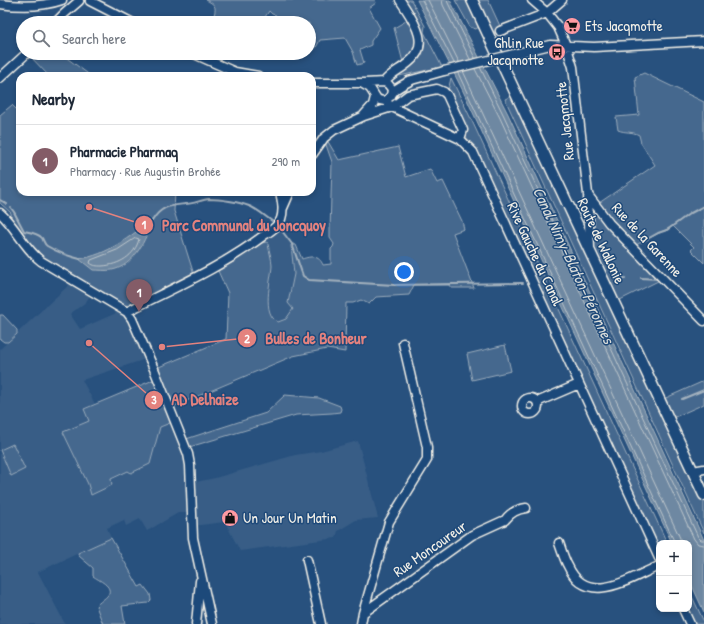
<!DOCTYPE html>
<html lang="en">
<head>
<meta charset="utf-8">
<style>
	body { margin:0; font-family:"Patrick Hand",sans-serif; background:#f6f6f7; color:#1f2937 }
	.controls { position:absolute; right:12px; bottom:12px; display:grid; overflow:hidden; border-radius:8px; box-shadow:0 2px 6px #0003 }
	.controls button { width:36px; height:36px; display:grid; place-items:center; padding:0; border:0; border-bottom:1px solid #e0e1e3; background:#fff; color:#1f2937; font:20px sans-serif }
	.you { position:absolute; left:404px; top:272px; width:14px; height:14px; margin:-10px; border:3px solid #fff; border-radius:50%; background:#1a73e8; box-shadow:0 0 0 6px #1a73e833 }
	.badge { display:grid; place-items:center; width:26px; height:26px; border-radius:50%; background:#845c67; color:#fff; font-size:13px; font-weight:700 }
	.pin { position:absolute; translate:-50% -33px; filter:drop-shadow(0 1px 2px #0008) }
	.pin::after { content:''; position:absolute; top:21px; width:14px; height:12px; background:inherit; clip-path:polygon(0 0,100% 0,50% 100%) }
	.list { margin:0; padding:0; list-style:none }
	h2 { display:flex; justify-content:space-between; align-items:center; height:52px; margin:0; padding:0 16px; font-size:17px }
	h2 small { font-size:13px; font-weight:400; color:#747a83 }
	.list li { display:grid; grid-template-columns:26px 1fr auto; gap:12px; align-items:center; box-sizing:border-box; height:72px; padding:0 16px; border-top:1px solid #e0e1e3 }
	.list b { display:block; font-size:15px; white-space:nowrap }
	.list p { margin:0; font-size:13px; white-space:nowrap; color:#747a83 }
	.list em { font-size:13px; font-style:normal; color:#747a83 }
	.icon { flex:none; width:22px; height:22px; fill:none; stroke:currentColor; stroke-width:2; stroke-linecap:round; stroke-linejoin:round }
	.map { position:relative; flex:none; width:704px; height:624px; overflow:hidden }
	.search { position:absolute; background:#fff; box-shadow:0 2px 6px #0003; left:16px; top:16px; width:300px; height:44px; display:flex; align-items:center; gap:10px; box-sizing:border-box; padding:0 14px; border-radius:22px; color:#747a83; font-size:15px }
	.panel { position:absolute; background:#fff; box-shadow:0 2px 6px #0003; left:16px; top:72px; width:300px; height:124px; border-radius:12px }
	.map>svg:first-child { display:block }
	.built { fill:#375d86 }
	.green { fill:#45688e; stroke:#9cacbb }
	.water { fill:#6e88a2; stroke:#a4b2be }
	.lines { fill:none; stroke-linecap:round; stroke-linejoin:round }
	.shore { stroke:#bec7cc; stroke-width:1 }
	.stream { stroke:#a4b2be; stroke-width:2 }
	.minor-casing { stroke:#f4f1e8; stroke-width:11 }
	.major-casing { stroke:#f4f1e8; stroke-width:13 }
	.minor { stroke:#1f4a7a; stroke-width:8 }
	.major { stroke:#1f4a7a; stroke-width:10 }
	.minor-bridge-casing { stroke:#f4f1e8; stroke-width:11; stroke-linecap:butt }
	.minor-bridge { stroke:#1f4a7a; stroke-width:8 }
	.labels { text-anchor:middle; stroke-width:3; stroke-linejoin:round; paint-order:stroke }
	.poi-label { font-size:15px; fill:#f4f1e8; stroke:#1f4a7a; text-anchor:start }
	.street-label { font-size:15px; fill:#f4f1e8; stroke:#1f4a7a }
	.water-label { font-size:16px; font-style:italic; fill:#d9dcda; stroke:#1f4a7a }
	.leader { fill:none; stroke:#e4827e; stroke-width:1.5 }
	.callout-dot { fill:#e4827e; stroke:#1f4a7a; stroke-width:1.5 }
	.mark-label { font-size:12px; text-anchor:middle; font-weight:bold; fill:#fff }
	.callout-label { font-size:16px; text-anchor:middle; font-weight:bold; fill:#e4827e; stroke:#1f4a7a; stroke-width:3; stroke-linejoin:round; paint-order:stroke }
</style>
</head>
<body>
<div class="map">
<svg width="704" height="624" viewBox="0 0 704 624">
	<rect width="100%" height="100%" fill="#28517e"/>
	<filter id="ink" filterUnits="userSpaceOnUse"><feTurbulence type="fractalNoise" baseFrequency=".025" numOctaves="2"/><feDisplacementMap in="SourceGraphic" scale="8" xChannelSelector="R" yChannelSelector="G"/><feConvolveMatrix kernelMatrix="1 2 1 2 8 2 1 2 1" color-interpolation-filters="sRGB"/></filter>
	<g filter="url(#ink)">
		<path class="built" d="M276,225l9,9 7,10 -1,2 1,19 2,9 -6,29 5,6 -7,10 -8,3 -4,-2 -4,-8 -3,-16 3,-12 2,-20 -4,-20 -7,-6z
			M71,283l20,11 -5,8 -16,12 10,15 43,-19 26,48 -67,22 13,24 -11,5 5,12 -1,63 3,11 20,-15 17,-9 22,-7 10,-37 15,-6 11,27 5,35 24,-5 80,-23 26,-4 37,-10 20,77 -22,2 -18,11 -2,7 -96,13 -15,-29 -32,4 -4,-13h-11l-31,18 -7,-12 -14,7 -2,-6 -17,8 4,10 -73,34 27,52h-65v-275z"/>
		<path class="green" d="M206,0h169l1,3 -7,5 11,20 -9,13v4l-11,5 4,13 -7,2 -4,-13 -8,-14 -25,2c-6,12 -9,16 -23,13h12v-30h-37l-1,-3 5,-5 -4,-1 -3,-3 -8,12h-7l-2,-1 -1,1h-23l-14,-8c3,-9 0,-11 -8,-15z
			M400,0h11l14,26 -1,6 18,35 -48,10 10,-11 -10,-38 17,-10z
			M455,0h17l8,26 -4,3 -6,-2z
			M477,0h11l12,26v3l-7,4 -4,-5z
			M27,53h33l31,23h-42z
			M644,73l60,29v161l-13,-13 3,-3 -21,-21 -41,21 30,32 -48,24 45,98 45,-20v23l-36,16 36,75v38l-199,-434 11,-5 73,157v-56l7,10 59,-40 -14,-22 -2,-8c-7,-4 -14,-2 -21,-5l-2,-13 23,-2 -4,-38z
			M451,78l21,43 195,422h-8v15l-194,-416 -2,-9 -16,-38z
			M12,105l8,8v79h155l-1,19 21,67 -68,34 -86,-51 -29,-36 -1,-12 -11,-10v-88z
			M327,140l12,20 59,-13 8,30 24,-8 7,14 6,-2 19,40 2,8 -11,4 21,55h-23l-2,-3h-35l-5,10 -33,2 -7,7 -8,-4 -8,3h-7l-1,49 -18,-3 -34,7 -123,52 5,13 -15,6 -10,37 -19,9 -3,-2 -17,8 1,6 -21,10 -3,-11 -25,-52 26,-11 -5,-12 74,-31 -4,-9 72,-30 2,-46 -10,-22 17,-10 26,-18 6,-1 1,2c1,7 4,15 4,22 -1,15 -11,48 6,56l8,-3 7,-10 -5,-6 6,-29 -3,-29 2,-1 3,1 6,14c9,-3 17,-4 21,6l8,-1v-15l2,-2 1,-3 -4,-6v-7l2,-69 -7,-20z
			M0,315h3l14,15v4l-9,8h-4l-4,-3z
			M505,345l6,26 -39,9 -5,-26z
			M285,395l34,3 21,8 1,3 -1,3 -8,1 -36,2 -110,33 -3,-8 83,-27z
			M13,444l12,25 -14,7 -11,-26z
			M111,538l28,49 4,-2 7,9 1,6 -3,3 -26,3 3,18h-22l-7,-18c3,-4 10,-8 12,-11 6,-9 -10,-15 -15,-19v-8l-14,-12 -1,-3z
			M689,590l15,32v2h-14l-7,-15h6z"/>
		<path class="water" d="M417,0h33l58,114 196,426v72l-15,-33v-36h-17l-209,-452z
			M152,220c-6,20 -18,46 -40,50 -6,1 -13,0 -19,0l-14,-11c29,-4 50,-22 73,-39z"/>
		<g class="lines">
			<path class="shore" d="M422,0l32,63
				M428,0l31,62
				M442,0l1,5 27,54
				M447,0l1,3 27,55
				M480,67l24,49 194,421 3,3h3
				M475,69l25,49 194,421 4,5 6,1
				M463,71l217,467v5
				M458,73l217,470
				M136,238l3,1c-4,17 -20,26 -37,27 -5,0 -8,0 -12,-3l1,-3 26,-10z"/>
			<path class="stream" d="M0,200l7,4
				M11,208l3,4 10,19c6,1 14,2 18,7 2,3 2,6 5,8 10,6 21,10 33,13
				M152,221c9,-15 17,-15 33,-17 8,0 16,-4 24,-5 11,0 30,3 40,7 8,3 16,10 23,15
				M282,231l10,13 11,32 6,4 85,5 129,-2
				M642,242l16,-9 9,-3 22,-16 15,-8
				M641,278l17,1
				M614,279l11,-1
				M682,399l22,-9"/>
			<g class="minor-casing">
				<path id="minor" d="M532,0l15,13 11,14 8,18 7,22 15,127 2,55
					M90,1l43,22
					M0,4c21,3 42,3 62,-4
					M55,23l9,-9 15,-13
					M500,31l47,-18 15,-13
					M192,53l43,19 23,4
					M510,55l40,-10 44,2 110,-6
					M0,78l27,-25
					M408,81l36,-10
					M384,82c7,-9 16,-12 24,-19 25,-19 4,-44 -8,-63
					M312,83h53l19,-1 4,2 4,5 -1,7
					M363,84l7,4 7,11c10,5 12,-2 18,-9 5,-4 11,-7 17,-10
					M385,101l7,6 68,32 13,13 186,406
					M364,115l9,-10 2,-8
					M312,155l12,-17 10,-8 30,-14 28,-9 16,-12 29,-6 7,3 3,3 16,35 -3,9
					M588,195l21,28 95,98
					M283,208l7,-16
					M0,213c16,14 24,35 41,48l86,51 5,7 22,50 34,85 2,11 3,73 19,86
					M127,312l7,-4c44,-22 89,-42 129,-72 6,-4 15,-9 18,-17 3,-9 1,-18 -1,-27
					M522 406a8 8 0 1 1 16 0a8 8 0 1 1-16 0Z
					M537,402l42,-18
					M693,471l11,-2
					M559,543c3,8 5,16 9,23 19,42 62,12 91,0
					M307,560l14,64
					M683,609l7,15
					M363,613l26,-91 38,-62v-13l-24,-104
					M196,624l4,-43
					M361,624l2,-11 109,-78 33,-15c5,-7 12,-11 21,-12"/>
			</g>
			<g class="major-casing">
				<path id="major" d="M472,0l232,495"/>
			</g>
			<use href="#minor" class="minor"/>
			<use href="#major" class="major"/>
			<g class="minor-bridge-casing">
				<path id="minor-bridge" d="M444,71l66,-16"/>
			</g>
			<use href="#minor-bridge" class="minor-bridge"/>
		</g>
	</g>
	<defs>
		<g id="supermarket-disc" transform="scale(0.9)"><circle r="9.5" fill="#ff9aa2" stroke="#1f4a7a"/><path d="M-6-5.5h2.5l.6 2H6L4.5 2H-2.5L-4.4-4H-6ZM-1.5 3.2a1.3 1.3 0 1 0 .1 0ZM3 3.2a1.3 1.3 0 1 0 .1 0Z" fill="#111"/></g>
		<g id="bus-disc" transform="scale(0.9)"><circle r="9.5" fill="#ff9aa2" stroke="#1f4a7a"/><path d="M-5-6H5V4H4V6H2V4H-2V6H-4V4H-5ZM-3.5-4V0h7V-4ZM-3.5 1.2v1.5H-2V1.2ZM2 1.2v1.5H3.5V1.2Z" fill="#111"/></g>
		<g id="shop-disc" transform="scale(0.9)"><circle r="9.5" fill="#ff9aa2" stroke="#1f4a7a"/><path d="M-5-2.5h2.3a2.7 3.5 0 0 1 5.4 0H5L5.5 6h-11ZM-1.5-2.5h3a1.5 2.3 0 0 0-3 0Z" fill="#111"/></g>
	</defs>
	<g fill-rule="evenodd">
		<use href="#supermarket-disc" x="572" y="26"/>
		<use href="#bus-disc" x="557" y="52"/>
		<use href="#shop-disc" x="230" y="518"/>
	</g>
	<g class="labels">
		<g class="poi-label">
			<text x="585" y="31">Ets Jacqmotte</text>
			<text x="544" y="48" text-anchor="end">Ghlin Rue<tspan x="544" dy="17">Jacqmotte</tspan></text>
			<text x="243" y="523">Un Jour Un Matin</text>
		</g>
		<g class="street-label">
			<text transform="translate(565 121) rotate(-96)" y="5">Rue Jacqmotte</text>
			<text transform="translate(647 240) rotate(47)" y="5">Rue de la Garenne</text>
			<text transform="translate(601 241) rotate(65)" y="5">Route de Wallonie</text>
			<text transform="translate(535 254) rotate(65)" y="5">Rive Gauche du Canal</text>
			<text transform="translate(430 549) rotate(-35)" y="5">Rue Moncoureur</text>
		</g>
		<g class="water-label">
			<text transform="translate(574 265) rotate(65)" y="6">Canal Nimy-Blaton-Péronnes</text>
		</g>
	</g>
	<path class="leader" d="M89 207L144 225M162 347L247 338M89 343L154 400"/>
	<g class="callout-dot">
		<circle cx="89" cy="207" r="4"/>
		<circle cx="162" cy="347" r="4"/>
		<circle cx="89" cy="343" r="4"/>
		<circle cx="144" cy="225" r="10"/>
		<circle cx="247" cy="338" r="10"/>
		<circle cx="154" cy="400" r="10"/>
	</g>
	<g class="mark-label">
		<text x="144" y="229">1</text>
		<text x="247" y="343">2</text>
		<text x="154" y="404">3</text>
	</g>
	<g class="callout-label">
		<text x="244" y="231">Parc Communal du Joncquoy</text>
		<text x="316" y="344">Bulles de Bonheur</text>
		<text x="205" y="405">AD Delhaize</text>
	</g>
</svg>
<div class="controls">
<button>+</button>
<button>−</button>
</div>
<div class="you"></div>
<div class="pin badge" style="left:139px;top:312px">1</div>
<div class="search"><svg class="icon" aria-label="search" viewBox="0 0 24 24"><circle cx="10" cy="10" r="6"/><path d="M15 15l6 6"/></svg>Search here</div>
<section class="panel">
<h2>Nearby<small></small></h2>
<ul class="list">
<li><span class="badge">1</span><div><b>Pharmacie Pharmaq</b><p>Pharmacy · Rue Augustin Brohée</p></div><em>290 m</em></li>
</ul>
</section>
</div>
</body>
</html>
